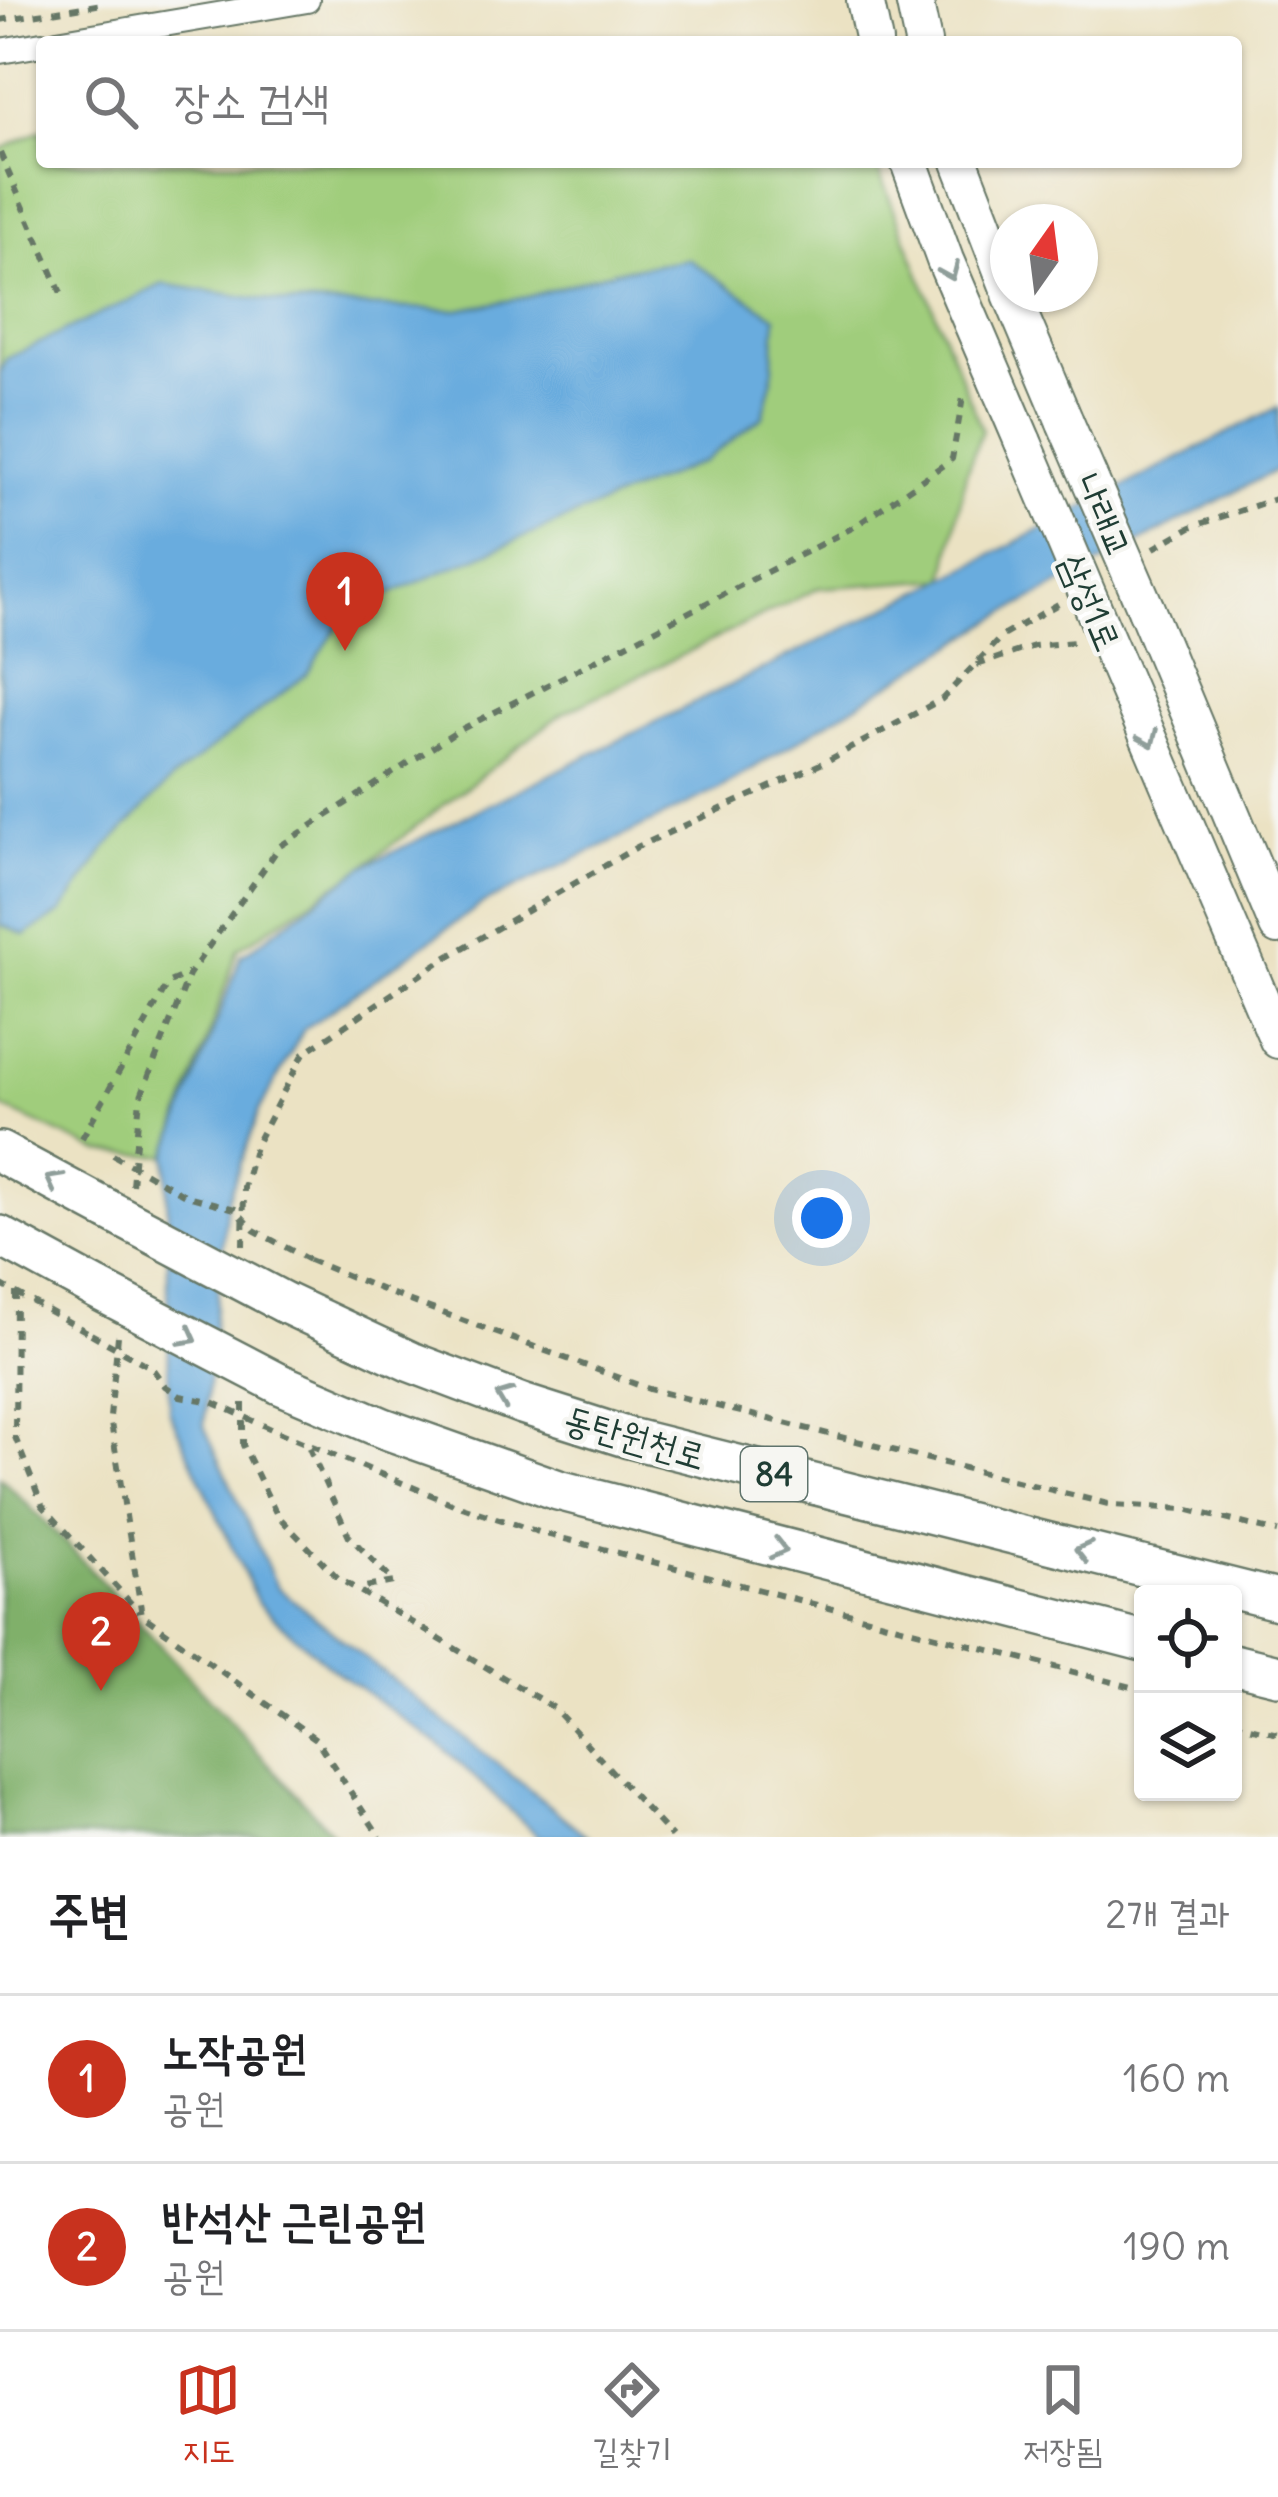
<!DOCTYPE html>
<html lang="ko">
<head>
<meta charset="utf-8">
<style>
	body { margin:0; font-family:Delius,"Poor Story",sans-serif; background:#f2f2f2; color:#202124 }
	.controls { position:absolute; right:36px; bottom:36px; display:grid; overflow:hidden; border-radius:12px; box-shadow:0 3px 9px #0004 }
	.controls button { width:108px; height:108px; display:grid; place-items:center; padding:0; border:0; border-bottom:3px solid #e0e0e0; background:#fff; color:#202124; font:60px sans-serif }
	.compass { position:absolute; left:990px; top:204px; width:108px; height:108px; border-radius:50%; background:#fff; box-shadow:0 3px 9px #0004; rotate:14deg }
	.you { position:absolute; left:822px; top:1218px; width:42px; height:42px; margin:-30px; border:9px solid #fff; border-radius:50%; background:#1a73e8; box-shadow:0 0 0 18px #1a73e833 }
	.badge { display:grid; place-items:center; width:78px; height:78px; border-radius:50%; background:#c8321e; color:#fff; font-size:39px; font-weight:700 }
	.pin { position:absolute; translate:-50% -99px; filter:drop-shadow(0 3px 6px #0008) }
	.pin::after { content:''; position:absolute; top:63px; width:42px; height:36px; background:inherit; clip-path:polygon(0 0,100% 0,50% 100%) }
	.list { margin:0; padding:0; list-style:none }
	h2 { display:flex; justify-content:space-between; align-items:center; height:156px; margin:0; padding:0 48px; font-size:51px }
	h2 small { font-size:39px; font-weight:400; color:#757577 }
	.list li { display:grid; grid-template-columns:78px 1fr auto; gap:36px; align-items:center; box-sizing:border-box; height:168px; padding:0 48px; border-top:3px solid #e0e0e0 }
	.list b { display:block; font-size:45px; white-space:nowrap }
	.list p { margin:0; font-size:39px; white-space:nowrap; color:#757577 }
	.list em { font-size:39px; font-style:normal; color:#757577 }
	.icon { flex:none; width:66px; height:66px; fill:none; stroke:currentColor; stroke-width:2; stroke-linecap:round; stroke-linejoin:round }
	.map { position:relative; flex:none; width:1278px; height:1837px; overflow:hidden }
	.search { position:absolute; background:#fff; box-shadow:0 3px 9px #0004; left:36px; right:36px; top:36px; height:132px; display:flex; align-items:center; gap:30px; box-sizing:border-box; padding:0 42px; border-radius:12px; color:#757577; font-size:45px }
	.sheet { height:492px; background:#fff }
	nav { display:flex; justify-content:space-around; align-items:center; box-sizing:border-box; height:168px; border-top:3px solid #e0e0e0; background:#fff; font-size:33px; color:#757577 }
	nav a { display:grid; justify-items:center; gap:6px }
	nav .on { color:#c8321e }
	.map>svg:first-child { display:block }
	.green { fill:#a0cd7b; stroke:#608558; stroke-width:3 }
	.forest { fill:#80b06b; stroke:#507650; stroke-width:3 }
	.water { fill:#69acde; stroke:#447489; stroke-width:3 }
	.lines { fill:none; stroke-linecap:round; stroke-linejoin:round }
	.street-casing { stroke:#676; stroke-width:28 }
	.secondary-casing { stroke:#676; stroke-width:40 }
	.primary-casing { stroke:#676; stroke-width:44 }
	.path { stroke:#676; stroke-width:6; stroke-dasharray:9 9; stroke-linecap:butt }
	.street { stroke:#fff; stroke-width:24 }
	.secondary { stroke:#fff; stroke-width:36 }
	.primary { stroke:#fff; stroke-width:39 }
	.secondary-bridge-casing { stroke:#676; stroke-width:40; stroke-linecap:butt }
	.primary-bridge-casing { stroke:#676; stroke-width:44; stroke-linecap:butt }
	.path-bridge { stroke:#676; stroke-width:6; stroke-dasharray:9 9; stroke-linecap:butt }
	.secondary-bridge { stroke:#fff; stroke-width:36 }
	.primary-bridge { stroke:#fff; stroke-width:39 }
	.oneway { stroke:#8f9e9a }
	.labels { text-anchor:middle; stroke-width:9; stroke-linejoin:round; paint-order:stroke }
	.shield { fill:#f6f6f2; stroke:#60746d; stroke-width:3 }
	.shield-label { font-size:33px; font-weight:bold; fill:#1f3d34 }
	.street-label { font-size:36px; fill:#1f3d34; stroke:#f6f6f2 }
</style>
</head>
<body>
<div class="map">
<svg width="1278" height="1837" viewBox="0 0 1278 1837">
	<rect width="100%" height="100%" fill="#f6f6f2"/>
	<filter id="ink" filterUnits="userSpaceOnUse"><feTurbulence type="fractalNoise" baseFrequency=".00833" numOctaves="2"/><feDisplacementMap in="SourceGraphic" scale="24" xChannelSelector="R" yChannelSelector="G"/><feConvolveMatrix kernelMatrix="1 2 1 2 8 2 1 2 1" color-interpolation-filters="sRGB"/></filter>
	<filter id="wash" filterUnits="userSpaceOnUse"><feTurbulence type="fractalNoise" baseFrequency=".004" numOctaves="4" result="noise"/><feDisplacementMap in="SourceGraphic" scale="48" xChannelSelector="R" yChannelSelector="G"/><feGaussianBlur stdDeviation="2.7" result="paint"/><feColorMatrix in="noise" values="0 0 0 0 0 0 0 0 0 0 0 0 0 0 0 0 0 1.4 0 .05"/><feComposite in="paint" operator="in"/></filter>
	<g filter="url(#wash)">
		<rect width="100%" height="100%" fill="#ebe2c3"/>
		<path class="green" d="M42,130v32h833l107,268 -16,43 -21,106 -126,9 -258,126 -198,153 -125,82 -71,207 -67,-4 -100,-46v-956z"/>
		<path class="forest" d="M0,1477l68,68 268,292h-336z"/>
		<path class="water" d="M688,259l88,58 -4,65 -9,34 -59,45 -357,151 -40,62 -135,105 -65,68 -46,66 -36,22 -25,-11v-550l6,-15 157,-75 122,19 173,7 70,-13 85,-26z
			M1278,407v62l-274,145 -288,177 -234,113 -178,125 -45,82 -32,91 -23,224 73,161 311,250h-49l-97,-90 -113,-81 -71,-63 -89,-192 -2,-255 74,-200 122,-89 582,-288z"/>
	</g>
	<g filter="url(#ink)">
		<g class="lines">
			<g class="street-casing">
				<path id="street" d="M57,42l250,-42
					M0,51l42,-7"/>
			</g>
			<g class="secondary-casing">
				<path id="secondary" d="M865,0l9,42
					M914,0l9,42
					M909,162l36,98 78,182
					M960,162l48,124
					M1011,294l54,128
					M1146,609l132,317
					M1103,631l175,409"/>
			</g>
			<g class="primary-casing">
				<path id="primary" d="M0,1152l108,58
					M0,1236l99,54
					M285,1303l126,59 111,42 107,34 649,162
					M280,1384l103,44 175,62 585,151
					M1233,1664l45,11"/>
			</g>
			<path class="path" d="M0,20l103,-16
				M0,153l61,140
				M1154,548l37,-21 87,-29
				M977,665l57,-19 40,-4
				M82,1138l87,-156 21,-9
				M132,1185l8,-87 50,-125 90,-127 178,-115 396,-204 98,-68 12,-67
				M243,1246l1,-59 11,-41 49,-93 140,-94 193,-112 188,-85 117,-63 60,-63 58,-33
				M309,1260l96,39 244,90 463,116 73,4 93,23
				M0,1284l91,50
				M16,1292l-1,145 27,68 97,107
				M118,1336l-8,81 32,198 174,124 64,98
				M243,1403v42l34,70 61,63 216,130 118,129
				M278,1432l178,73 86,28 601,157
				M309,1448l40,88 45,46 -35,6
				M1233,1723l45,11"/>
			<use href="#street" class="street"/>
			<use href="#secondary" class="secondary"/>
			<use href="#primary" class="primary"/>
			<g class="secondary-bridge-casing">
				<path id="secondary-bridge" d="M1065,422l81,187
					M1023,442l80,189"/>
			</g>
			<g class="primary-bridge-casing">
				<path id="primary-bridge" d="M108,1210l177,93
					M99,1290l181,94"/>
			</g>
			<path class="path-bridge" d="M113,1155l74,41 48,13 19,21 55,30
				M91,1334l61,34 13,18 15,10 32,6 66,30"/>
			<use href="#secondary-bridge" class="secondary-bridge"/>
			<use href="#primary-bridge" class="primary-bridge"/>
		</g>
		<defs><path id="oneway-chevron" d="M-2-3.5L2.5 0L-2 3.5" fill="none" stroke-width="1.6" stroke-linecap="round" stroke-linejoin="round" transform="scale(3)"/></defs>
		<g class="oneway">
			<use href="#oneway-chevron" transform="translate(950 272) rotate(67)"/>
			<use href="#oneway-chevron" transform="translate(1149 739) rotate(67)"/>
			<use href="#oneway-chevron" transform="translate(54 1181) rotate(-152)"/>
			<use href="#oneway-chevron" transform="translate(189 1337) rotate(28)"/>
			<use href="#oneway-chevron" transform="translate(504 1397) rotate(-159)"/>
			<use href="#oneway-chevron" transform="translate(779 1549) rotate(14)"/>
			<use href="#oneway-chevron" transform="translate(1083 1551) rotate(-166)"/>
		</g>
	</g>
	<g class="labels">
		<rect class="shield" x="741" y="1447" width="66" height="54" rx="9"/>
		<g class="shield-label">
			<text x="774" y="1486">84</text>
		</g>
		<g class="street-label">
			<text transform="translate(1105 515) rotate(67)" y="13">나래교</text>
			<text transform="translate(1091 602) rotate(67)" y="13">삼성1로</text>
			<text transform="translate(635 1437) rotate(16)" y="13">동탄원천로</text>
		</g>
	</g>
</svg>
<div class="controls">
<button><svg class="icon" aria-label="locate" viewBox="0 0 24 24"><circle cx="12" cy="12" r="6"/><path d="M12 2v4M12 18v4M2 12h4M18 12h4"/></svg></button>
<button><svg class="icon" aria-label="layers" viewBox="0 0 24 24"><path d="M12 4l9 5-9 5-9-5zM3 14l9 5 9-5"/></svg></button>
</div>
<svg class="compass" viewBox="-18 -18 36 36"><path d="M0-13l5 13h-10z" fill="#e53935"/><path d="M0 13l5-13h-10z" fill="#757577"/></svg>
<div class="you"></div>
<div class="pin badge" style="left:345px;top:651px">1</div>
<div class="pin badge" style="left:101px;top:1691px">2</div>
<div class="search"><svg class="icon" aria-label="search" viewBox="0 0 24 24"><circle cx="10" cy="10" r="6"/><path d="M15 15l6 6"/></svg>장소 검색</div>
</div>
<section class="sheet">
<h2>주변<small>2개 결과</small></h2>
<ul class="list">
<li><span class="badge">1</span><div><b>노작공원</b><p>공원</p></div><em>160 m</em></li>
<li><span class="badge">2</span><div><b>반석산 근린공원</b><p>공원</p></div><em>190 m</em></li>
</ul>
</section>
<nav>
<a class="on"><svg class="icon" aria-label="map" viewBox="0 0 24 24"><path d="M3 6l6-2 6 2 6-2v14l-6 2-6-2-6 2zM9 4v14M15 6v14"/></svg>지도</a>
<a><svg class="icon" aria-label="directions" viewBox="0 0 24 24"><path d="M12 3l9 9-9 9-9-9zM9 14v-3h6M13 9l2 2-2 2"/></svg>길찾기</a>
<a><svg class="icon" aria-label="saved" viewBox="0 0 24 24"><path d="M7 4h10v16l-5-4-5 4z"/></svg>저장됨</a>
</nav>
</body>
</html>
